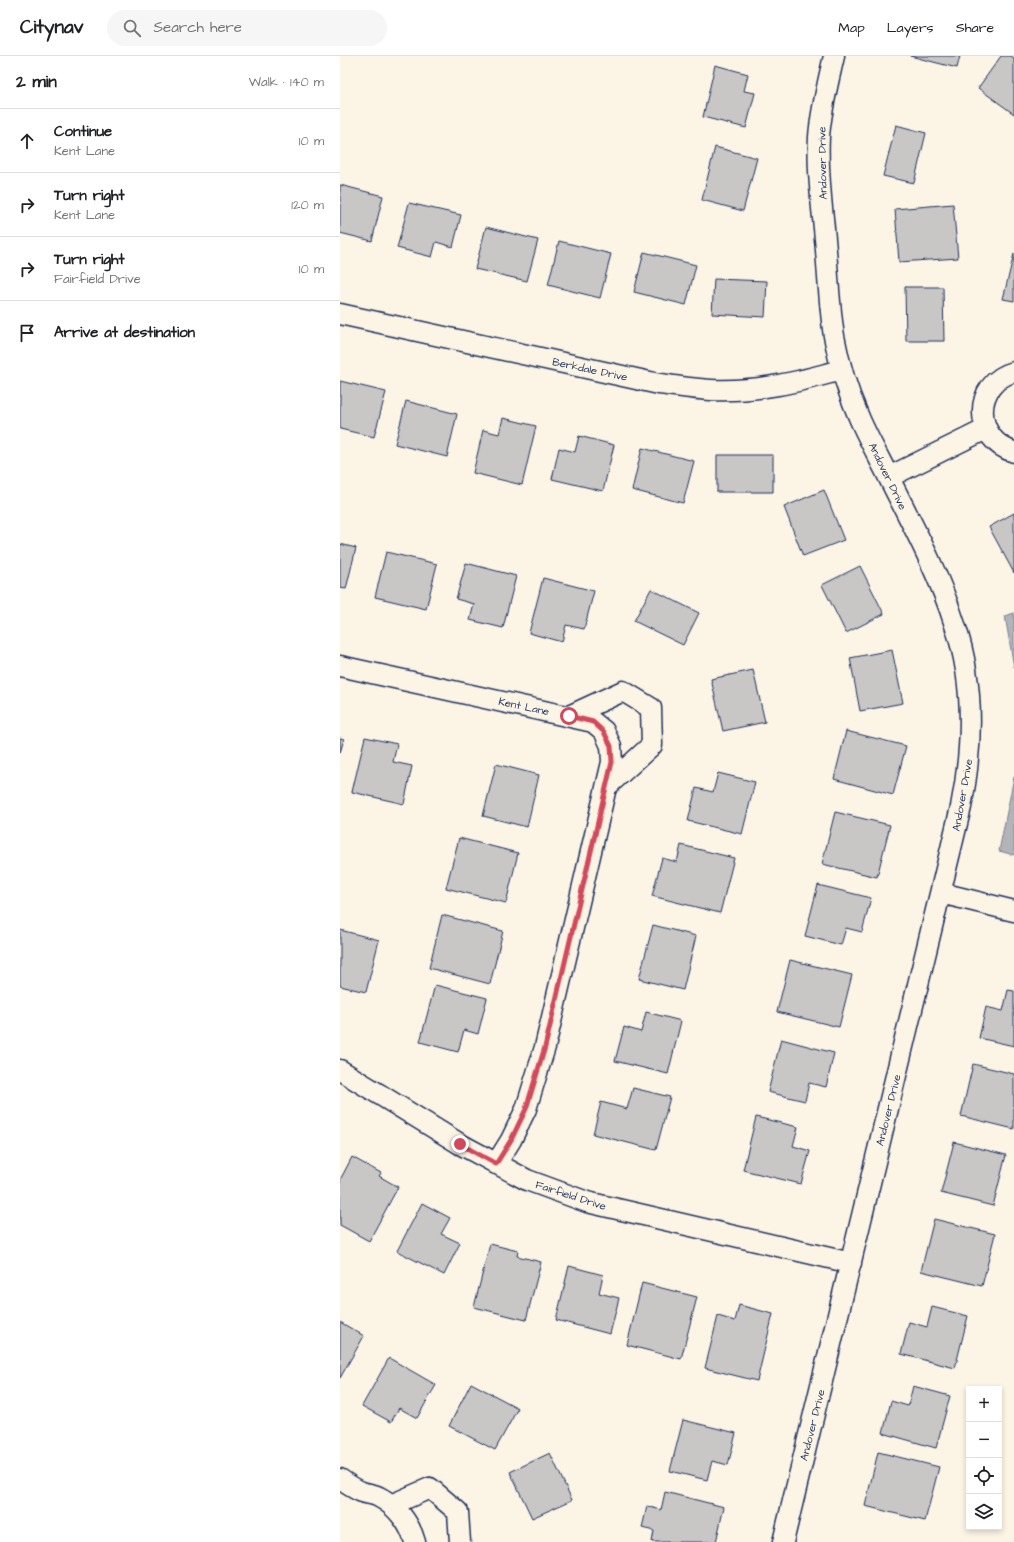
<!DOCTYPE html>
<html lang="en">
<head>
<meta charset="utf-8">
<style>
	body { margin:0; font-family:"Architects Daughter",sans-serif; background:#f6f6f6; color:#202124 }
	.controls { position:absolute; right:12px; bottom:12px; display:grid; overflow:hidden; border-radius:0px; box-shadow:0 2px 6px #0003 }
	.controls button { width:36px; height:36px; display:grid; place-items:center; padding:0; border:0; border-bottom:1px solid #e0e0e0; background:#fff; color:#202124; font:20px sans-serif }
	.stop { position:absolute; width:12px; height:12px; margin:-9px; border:3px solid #d1495b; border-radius:50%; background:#fff }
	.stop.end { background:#d1495b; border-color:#fff; box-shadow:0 1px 4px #0008 }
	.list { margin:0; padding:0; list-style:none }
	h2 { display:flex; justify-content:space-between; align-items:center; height:52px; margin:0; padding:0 16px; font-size:17px }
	h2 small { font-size:13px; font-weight:400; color:#757577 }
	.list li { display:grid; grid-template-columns:26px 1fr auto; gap:12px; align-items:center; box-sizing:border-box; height:64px; padding:0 16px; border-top:1px solid #e0e0e0 }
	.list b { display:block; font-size:15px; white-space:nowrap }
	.list p { margin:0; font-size:13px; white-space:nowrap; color:#757577 }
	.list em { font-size:13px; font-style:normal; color:#757577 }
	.icon { flex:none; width:22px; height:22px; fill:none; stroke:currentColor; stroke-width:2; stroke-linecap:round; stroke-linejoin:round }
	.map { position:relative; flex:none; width:674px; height:1486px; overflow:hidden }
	header { display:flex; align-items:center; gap:24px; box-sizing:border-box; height:56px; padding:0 20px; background:#fff; border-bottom:1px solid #e0e0e0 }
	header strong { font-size:19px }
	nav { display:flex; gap:22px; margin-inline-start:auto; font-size:14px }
	.search { width:280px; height:36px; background:#f6f6f6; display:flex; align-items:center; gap:10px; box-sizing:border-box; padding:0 14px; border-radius:22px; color:#757577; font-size:15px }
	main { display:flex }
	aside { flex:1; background:#fff }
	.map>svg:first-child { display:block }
	.water { fill:#b2b4b8; stroke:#767f94 }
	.building { fill:#c8c7c6; stroke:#1b2f5e }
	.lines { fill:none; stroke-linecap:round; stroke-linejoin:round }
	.street-casing { stroke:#1b2f5e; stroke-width:23 }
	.street { stroke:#fcf5e5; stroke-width:20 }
	.route { stroke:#d1495b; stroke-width:5 }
	.labels { text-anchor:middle; stroke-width:3.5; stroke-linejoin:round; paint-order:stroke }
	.street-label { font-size:11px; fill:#1b2f5e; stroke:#fcf5e5 }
</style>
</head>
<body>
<header>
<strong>Citynav</strong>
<div class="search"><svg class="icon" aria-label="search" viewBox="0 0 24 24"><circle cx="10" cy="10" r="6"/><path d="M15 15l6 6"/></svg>Search here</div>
<nav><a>Map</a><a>Layers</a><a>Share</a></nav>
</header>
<main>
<aside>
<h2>2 min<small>Walk · 140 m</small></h2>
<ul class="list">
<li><svg class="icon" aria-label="ahead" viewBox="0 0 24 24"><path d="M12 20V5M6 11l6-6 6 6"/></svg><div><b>Continue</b><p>Kent Lane</p></div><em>10 m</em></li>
<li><svg class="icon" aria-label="right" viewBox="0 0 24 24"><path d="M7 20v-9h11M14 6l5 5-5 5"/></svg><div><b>Turn right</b><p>Kent Lane</p></div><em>120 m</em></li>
<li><svg class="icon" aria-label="right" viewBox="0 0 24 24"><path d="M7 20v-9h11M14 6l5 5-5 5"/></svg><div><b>Turn right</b><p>Fairfield Drive</p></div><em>10 m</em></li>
<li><svg class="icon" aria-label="arrive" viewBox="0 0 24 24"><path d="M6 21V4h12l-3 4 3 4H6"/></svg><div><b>Arrive at destination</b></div></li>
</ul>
</aside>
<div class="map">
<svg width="674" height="1486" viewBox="0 0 674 1486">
	<rect width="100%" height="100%" fill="#fcf5e5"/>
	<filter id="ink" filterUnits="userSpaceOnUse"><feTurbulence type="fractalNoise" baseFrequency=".025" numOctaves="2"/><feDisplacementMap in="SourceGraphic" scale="8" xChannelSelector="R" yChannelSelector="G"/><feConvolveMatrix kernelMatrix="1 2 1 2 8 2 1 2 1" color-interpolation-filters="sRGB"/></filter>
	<g filter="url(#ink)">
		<path class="water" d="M674,557v54l-9,-51z
			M674,721v78l-15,-4z"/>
		<path class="building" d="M570,0h50l-3,12z
			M661,0h10l3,2v56l-36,-26z
			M375,9l33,9 -4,17 11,2 -9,35 -43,-11z
			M556,69l30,8 -12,50 -31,-7z
			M375,91l42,11 -14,53 -41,-11z
			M0,129l43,11 -11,45 -32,-8z
			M69,147l52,12 -8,32 -17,-5 -4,15 -35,-9z
			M613,148l5,54 -59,4 -4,-53z
			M146,171l52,13 -11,41 -52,-12z
			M219,185l52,13 -11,44 -52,-13z
			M304,196l52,13 -10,40 -52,-13z
			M674,198v47l-11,-2z
			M374,223l53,2 -2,36 -53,-3z
			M565,231h38l1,54h-38z
			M0,325l46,11 -12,45 -34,-8z
			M66,345l51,13 -10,43 -52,-13z
			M163,362l33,8 -14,59 -49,-12 10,-43 16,4z
			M239,380l35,9 -11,46 -51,-12 7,-31 16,4z
			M302,392l52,13 -11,42 -51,-13z
			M377,399h56v37h-56z
			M484,434l20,50 -41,16 -19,-49z
			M674,457v60l-25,-46z
			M0,488l16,4 -10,41 -6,-1z
			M46,496l51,12 -11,45 -51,-12z
			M126,507l50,13 -13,52 -33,-8 4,-16 -18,-5z
			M520,510l24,48 -38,19 -24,-48z
			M203,522l51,13 -10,38 -18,-4 -4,17 -33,-9z
			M311,533l48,24 -16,32 -49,-24z
			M552,594l11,53 -43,8 -10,-53z
			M413,614l12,52 -42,9 -12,-52z
			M506,675l60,15 -13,49 -59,-16z
			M25,681l32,7 -4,18 19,4 -8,38 -52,-12z
			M0,682l4,1 -4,14z
			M156,708l43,11 -12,52 -44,-11z
			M378,717l37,9 -13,52 -54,-13 8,-33 17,4z
			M495,756l55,13 -13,52 -55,-13z
			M119,782l59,15 -12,50 -60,-15z
			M341,789l53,13 -14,55 -68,-17 10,-38 15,4z
			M478,829l53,13 -9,34 -16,-4 -5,17 -36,-9z
			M102,859l61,16 -13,53 -61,-16z
			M313,869l43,11 -13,54 -44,-11z
			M0,874l39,10 -13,52 -26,-6z
			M450,904l62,15 -13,52 -62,-15z
			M95,929l52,13 -9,36 -14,-4 -6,22 -38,-10z
			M668,934l6,1v55l-35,-8 7,-31 17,4z
			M306,956l35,9 -13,53 -53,-13 9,-34 17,5z
			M441,983l53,14 -8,34 -17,-4 -4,18 -37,-9z
			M633,1008l41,10v55l-53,-13z
			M293,1032l37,9 -14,53 -63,-16 8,-32 26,7z
			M416,1061l42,10 -5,19 17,5 -9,33 -58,-14z
			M614,1086l52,13 -13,51 -52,-13z
			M12,1101l29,16 -2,3 19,11 -29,54 -29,-16v-45z
			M82,1147l28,15 -9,16 19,9 -16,32 -47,-24z
			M594,1163l61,15 -13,52 -61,-15z
			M150,1188l28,7 -1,5 24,6 -15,58 -52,-13z
			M229,1210l34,9 -4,18 20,5 -9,36 -54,-14z
			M302,1227l55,14 -16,62 -54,-14z
			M399,1249l34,9 -16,67 -52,-13 13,-52 17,5z
			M592,1251l36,9 -13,52 -54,-14 8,-32 18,5z
			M0,1266l24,14 -24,42z
			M49,1302l47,27 -19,33 -18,-10 -8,14 -29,-16z
			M131,1327l47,25 -23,42 -46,-24z
			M573,1330l37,10 -14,52 -53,-15 8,-32 17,5z
			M343,1364l53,13 -8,32 -16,-4 -5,19 -37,-9z
			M538,1396l61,15 -14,54 -60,-15z
			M210,1397l22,47 -40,18 -22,-46z
			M325,1436l59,15 -8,35h-64l2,-11 -12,-3 5,-22 14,4z"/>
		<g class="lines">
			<g class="street-casing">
				<path id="street" d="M0,258l319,70c17,2 35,5 52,6 46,2 87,-8 130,-20
					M674,316c-42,11 -41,68 0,80
					M549,421l97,-48
					M0,610l253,56 11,9 7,15 1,16 -67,285 -19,62 -15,31 -15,24
					M229,660l54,-25 28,17 1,37 -46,42
					M601,837l73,18
					M0,1014l120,74 67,36 60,22 264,61
					M0,1423c7,5 14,10 22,13 5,2 12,2 17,5 18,9 31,27 36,45
					M51,1449l39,-17 28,24 2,30
					M443,1486l178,-735c12,-61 14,-123 -6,-182 -16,-51 -42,-99 -66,-147 -10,-21 -22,-41 -31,-63 -11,-25 -19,-52 -24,-79 -5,-31 -6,-66 -9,-97 -3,-34 -8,-68 -6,-102 2,-28 9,-54 15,-81"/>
			</g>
			<use href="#street" class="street"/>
		</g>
	</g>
	<g class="lines" filter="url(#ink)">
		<path class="route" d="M120,1088l36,20 15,-24 15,-31 19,-62 67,-285 -1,-16 -7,-14 -11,-10 -24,-6"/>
	</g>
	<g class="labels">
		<g class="street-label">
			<text transform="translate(482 107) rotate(-91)" y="4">Andover Drive</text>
			<text transform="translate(250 313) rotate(12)" y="4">Berkdale Drive</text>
			<text transform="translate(548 420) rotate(64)" y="4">Andover Drive</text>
			<text transform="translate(184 650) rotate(12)" y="4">Kent Lane</text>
			<text transform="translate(622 739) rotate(-80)" y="4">Andover Drive</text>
			<text transform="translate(548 1054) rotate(-76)" y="4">Andover Drive</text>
			<text transform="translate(231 1139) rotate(18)" y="4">Fairfield Drive</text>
			<text transform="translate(472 1369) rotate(-76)" y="4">Andover Drive</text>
		</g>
	</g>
</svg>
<div class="controls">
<button>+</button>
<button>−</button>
<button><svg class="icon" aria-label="locate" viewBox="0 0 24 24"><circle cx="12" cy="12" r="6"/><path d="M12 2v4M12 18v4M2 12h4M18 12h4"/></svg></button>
<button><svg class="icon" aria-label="layers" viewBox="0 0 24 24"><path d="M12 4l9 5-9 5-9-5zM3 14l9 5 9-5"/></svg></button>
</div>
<div class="stop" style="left:229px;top:660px"></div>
<div class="stop end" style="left:120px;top:1088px"></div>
</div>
</main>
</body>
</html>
